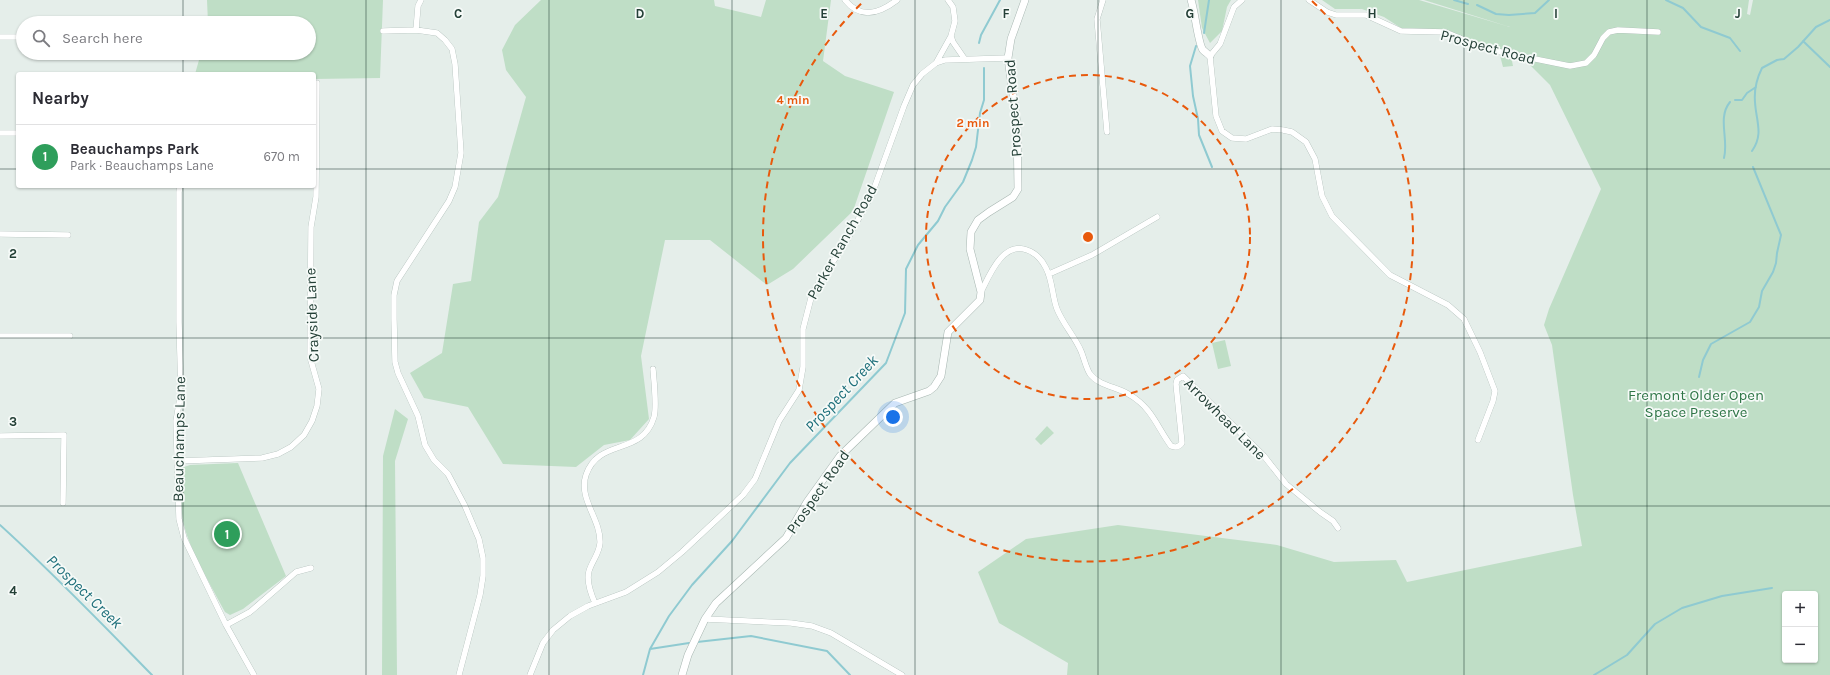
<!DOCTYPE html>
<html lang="en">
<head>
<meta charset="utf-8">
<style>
	body { margin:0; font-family:Karla,sans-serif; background:#f2f2f3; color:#2b2b33 }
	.controls { position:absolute; right:12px; bottom:12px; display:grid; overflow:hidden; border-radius:4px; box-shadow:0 1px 3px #0004 }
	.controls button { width:36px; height:36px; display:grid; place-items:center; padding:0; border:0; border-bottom:1px solid #e1e1e2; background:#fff; color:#2b2b33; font:20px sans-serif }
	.you { position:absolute; left:893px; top:417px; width:14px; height:14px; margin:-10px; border:3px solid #fff; border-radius:50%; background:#1a73e8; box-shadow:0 0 0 6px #1a73e833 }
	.badge { display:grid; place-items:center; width:26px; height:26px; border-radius:50%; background:#2563eb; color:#fff; font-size:13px; font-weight:700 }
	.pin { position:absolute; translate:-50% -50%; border:2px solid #fff; box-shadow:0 1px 4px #0006 }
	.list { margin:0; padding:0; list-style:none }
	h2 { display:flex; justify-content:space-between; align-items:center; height:52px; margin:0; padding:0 16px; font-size:17px }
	h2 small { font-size:13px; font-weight:400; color:#7c7c81 }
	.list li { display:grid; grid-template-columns:26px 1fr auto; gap:12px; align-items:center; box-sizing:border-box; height:64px; padding:0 16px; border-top:1px solid #e1e1e2 }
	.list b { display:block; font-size:15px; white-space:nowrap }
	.list p { margin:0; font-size:13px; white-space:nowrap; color:#7c7c81 }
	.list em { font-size:13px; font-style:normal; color:#7c7c81 }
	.icon { flex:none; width:22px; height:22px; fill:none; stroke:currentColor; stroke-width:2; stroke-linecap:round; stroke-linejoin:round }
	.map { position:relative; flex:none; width:1830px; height:675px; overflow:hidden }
	.search { position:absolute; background:#fff; box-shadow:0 1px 3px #0004; left:16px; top:16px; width:300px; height:44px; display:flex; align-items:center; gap:10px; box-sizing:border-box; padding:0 14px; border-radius:22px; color:#7c7c81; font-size:15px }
	.panel { position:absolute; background:#fff; box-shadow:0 1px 3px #0004; left:16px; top:72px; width:300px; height:116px; border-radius:4px }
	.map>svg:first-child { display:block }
	.green { fill:#bfdec6; fill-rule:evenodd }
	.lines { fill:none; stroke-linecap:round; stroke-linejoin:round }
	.stream { stroke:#8fcad1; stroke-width:2 }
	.minor-casing { stroke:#a7b6b1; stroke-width:6 }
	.tertiary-casing { stroke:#a7b6b1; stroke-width:8 }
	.minor { stroke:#fff; stroke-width:5.5 }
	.tertiary { stroke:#fff; stroke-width:7 }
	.grid { fill:none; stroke:#244037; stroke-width:1; stroke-opacity:0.55 }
	.ring { fill:none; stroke:#e8590c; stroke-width:2; stroke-dasharray:7 5 }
	.labels { text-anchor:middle; stroke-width:3.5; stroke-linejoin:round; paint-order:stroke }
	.street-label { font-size:15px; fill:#244037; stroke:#f6faf8 }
	.park-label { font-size:15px; fill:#2f7647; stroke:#f6faf8 }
	.water-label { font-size:16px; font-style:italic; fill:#1f707b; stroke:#f6faf8 }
	.grid-label { font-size:13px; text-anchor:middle; font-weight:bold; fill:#244037; stroke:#f6faf8; stroke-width:3.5; stroke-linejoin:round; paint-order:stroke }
	.centre { fill:#e8590c; stroke:#f6faf8; stroke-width:2 }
	.ring-label { font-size:12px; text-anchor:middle; font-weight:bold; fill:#e8590c; stroke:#f6faf8; stroke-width:3.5; stroke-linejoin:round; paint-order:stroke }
</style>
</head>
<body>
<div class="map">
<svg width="1830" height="675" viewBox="0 0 1830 675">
	<rect width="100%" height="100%" fill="#e5eeea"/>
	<path class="green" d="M207,0h176l-3,78 -66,1v-5h-119l6,-21h108v-30h-101z
		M541,0h173l1,6 46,11 5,-17h65l-8,61 22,15 49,16 -41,119 -60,58 -26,16 -57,-45h-45l-24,116 8,63 -19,21 -26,5 -28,22 -73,-3 -35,-57 -44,-9 -14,-25 32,-20 11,-69 18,-3 8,-59 19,-25 28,-100 -20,-27 -4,-20 13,-25z
		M1198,0h33l-4,7 -5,24 -12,12 -8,-15z
		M1322,0h97l91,27 -86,-27h325l-2,14 3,1 3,-15h77v675h-763l1,-12 -69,-40 -21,-51 48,-33 92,-14 159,20 57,17 62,-2 11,22 175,-36 -9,-51 -21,-150 -8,-20 5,-16 52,-120 -51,-104 -36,-36 -4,2 3,15 -10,1 -4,-15 -53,-21 -45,-3 -17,-11 -22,-8h-27zM1785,594h30v66h-30z
		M1225,340l6,26 -13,3 -6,-26z
		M395,409l13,10 -13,42 2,214h-15l1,-219z
		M1047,426l7,7 -13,12 -6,-6z
		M238,463l48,113 -43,33 -13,6 -5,-3c-13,-25 -35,-61 -41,-87 -4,-17 -3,-35 -3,-52l3,-6 6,-2z"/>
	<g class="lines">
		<path class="stream" d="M1454,0l14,4
			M1666,0l17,8 18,19 29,11 10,13
			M1477,5l19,9 13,1 26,-2 14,-13
			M1204,33l5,-33
			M1803,41l27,26
			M979,43l2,-8 19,-35
			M1196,46l-6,20 3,30 5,23 1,16 13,32
			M1735,100h7l5,-7 9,-6
			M1752,151c12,-17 4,-30 3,-49 -1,-12 2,-24 7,-34l15,-8 7,-1 14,-12 18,-20 14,-7
			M1724,158c5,-19 -7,-40 6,-56
			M1699,377l4,-17 8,-16 39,-22 9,-15 3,-16 11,-19 3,-9 1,-10 4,-18 -28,-68
			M0,525c53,48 102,99 152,150
			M697,642l54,-6 76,15 23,24
			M650,649l39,-6
			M643,675l7,-26 19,-33 23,-31 40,-44 58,-78 96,-100 19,-50 1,-44 12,-24 20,-24 7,-14 18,-25 9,-22 4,-13 4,-34 4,-13v-32
			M1594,675l33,-20 28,-31 27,-16 40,-12 50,-8"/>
		<g class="minor-casing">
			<path id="minor" d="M845,0c16,20 35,13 52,0
				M948,0l5,7 2,14 -4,15 2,6 11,16
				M1103,0l-6,19 10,113
				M1242,0l-8,7 -14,37 -10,12 6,60 6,15 10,7 14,1 26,-10 11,1 9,2 14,10 9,17 7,37 10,20 58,59 58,30 16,14 16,33 15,39 -2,10 -15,39
				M1309,0l18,12 9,3h30l35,16 44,1 41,17 84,17 16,-3 8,-8 9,-17 6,-6 9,-2 40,2
				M416,30l2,-24 3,-6
				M383,31l33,-1 21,3 8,7 7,9 3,15 6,89 -6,34 -6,14 -52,80 -3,14v24l1,43 3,11 20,43 7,29 9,15 14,14 17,32 14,33 4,19v18l-3,19 -21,80
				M0,37h23
				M936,63l15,-27
				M0,133h18
				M180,186l-1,6v130l2,70 -5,29 3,98 5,19 42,87 28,50
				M0,234l68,1
				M1049,274l43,-19 65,-38
				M981,292c9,-18 22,-51 46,-42 9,3 15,10 19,18 7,14 6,28 11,41 6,15 18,28 24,42 3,7 5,17 9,23 9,12 28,13 40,21 22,13 27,32 41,51 5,2 8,1 11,-3l-6,-59 1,-4 6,-4 81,80 22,28 34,28 13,9 5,7
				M0,336h70
				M0,436l64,-1 -1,68
				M177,461l85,-3 16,-4 13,-7 13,-12 8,-14 5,-15 2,-17 -9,-32 1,-130 5,-30 1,-114
				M595,603c-4,-9 -9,-22 -6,-32 3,-10 10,-17 11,-28 1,-24 -22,-44 -14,-68 13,-38 56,-18 68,-58 3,-10 0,-36 -1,-48
				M705,619l86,4 21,3 19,7 71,42
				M226,625l24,-13 46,-40 15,-4
				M530,675l13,-32 10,-13 17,-14 18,-10 38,-14 32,-20 24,-20 61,-57 12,-16 24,-58 20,-31 4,-23v-38l9,-35 35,-54 25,-46 32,-88 9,-21 9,-11 14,-11 9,-3 63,-2"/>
		</g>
		<g class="tertiary-casing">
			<path id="tertiary" d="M1191,0c4,11 7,44 12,50 2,2 5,4 7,6
				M682,675l6,-20 17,-36 11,-16 70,-65 21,-36 33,-46 55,-53 34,-12 5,-4 7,-11 7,-44 32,-32 1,-8 -11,-43 1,-17 7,-12 11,-8 24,-15 5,-8 -1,-65 -9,-66 3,-19 14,-39"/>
		</g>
		<use href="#minor" class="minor"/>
		<use href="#tertiary" class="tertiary"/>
	</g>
	<path class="grid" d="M183,0v23M366,0v675M549,0v675M732,0v675M915,0v675M1098,0v675M1281,0v675M1464,0v675M1647,0v675M183,53v21M0,169h18M314,169h1516M183,186v489M0,338h1830M0,506h1830"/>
	<g class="ring">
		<circle cx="1088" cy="237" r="162"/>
		<path d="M1312 1A325 325 0 1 1 864 1"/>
	</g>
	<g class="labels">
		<g class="street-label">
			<text transform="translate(1488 47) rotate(15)" y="5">Prospect Road</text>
			<text transform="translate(1013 108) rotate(-94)" y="5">Prospect Road</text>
			<text transform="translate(842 242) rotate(-61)" y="5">Parker Ranch Road</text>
			<text transform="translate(312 315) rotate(-92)" y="5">Crayside Lane</text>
			<text transform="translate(1225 419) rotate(45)" y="5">Arrowhead Lane</text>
			<text transform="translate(179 439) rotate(-89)" y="5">Beauchamps Lane</text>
			<text transform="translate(818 492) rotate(-55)" y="5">Prospect Road</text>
		</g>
		<g class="park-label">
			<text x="1696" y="400">Fremont Older Open<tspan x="1696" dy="17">Space Preserve</tspan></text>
		</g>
		<g class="water-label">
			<text transform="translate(841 393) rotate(-47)" y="6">Prospect Creek</text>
			<text transform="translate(85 591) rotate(44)" y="6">Prospect Creek</text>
		</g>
	</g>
	<g class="grid-label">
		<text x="458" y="18">C</text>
		<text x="640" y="18">D</text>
		<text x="824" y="18">E</text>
		<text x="1006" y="18">F</text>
		<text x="1190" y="18">G</text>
		<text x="1372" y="18">H</text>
		<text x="1556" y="18">I</text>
		<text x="1738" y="18">J</text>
		<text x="13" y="258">2</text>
		<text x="13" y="426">3</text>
		<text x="13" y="595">4</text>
	</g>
	<circle cx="1088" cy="237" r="6" class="centre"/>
	<g class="ring-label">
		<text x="793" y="104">4 min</text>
		<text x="973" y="127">2 min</text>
	</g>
</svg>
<div class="controls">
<button>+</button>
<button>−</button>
</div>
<div class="you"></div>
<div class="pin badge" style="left:227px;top:534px;background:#2e9e5b">1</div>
<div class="search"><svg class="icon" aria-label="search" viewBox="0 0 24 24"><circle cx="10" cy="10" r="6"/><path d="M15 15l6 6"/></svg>Search here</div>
<section class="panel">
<h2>Nearby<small></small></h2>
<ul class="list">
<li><span class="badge" style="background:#2e9e5b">1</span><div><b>Beauchamps Park</b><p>Park · Beauchamps Lane</p></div><em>670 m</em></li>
</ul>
</section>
</div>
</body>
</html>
